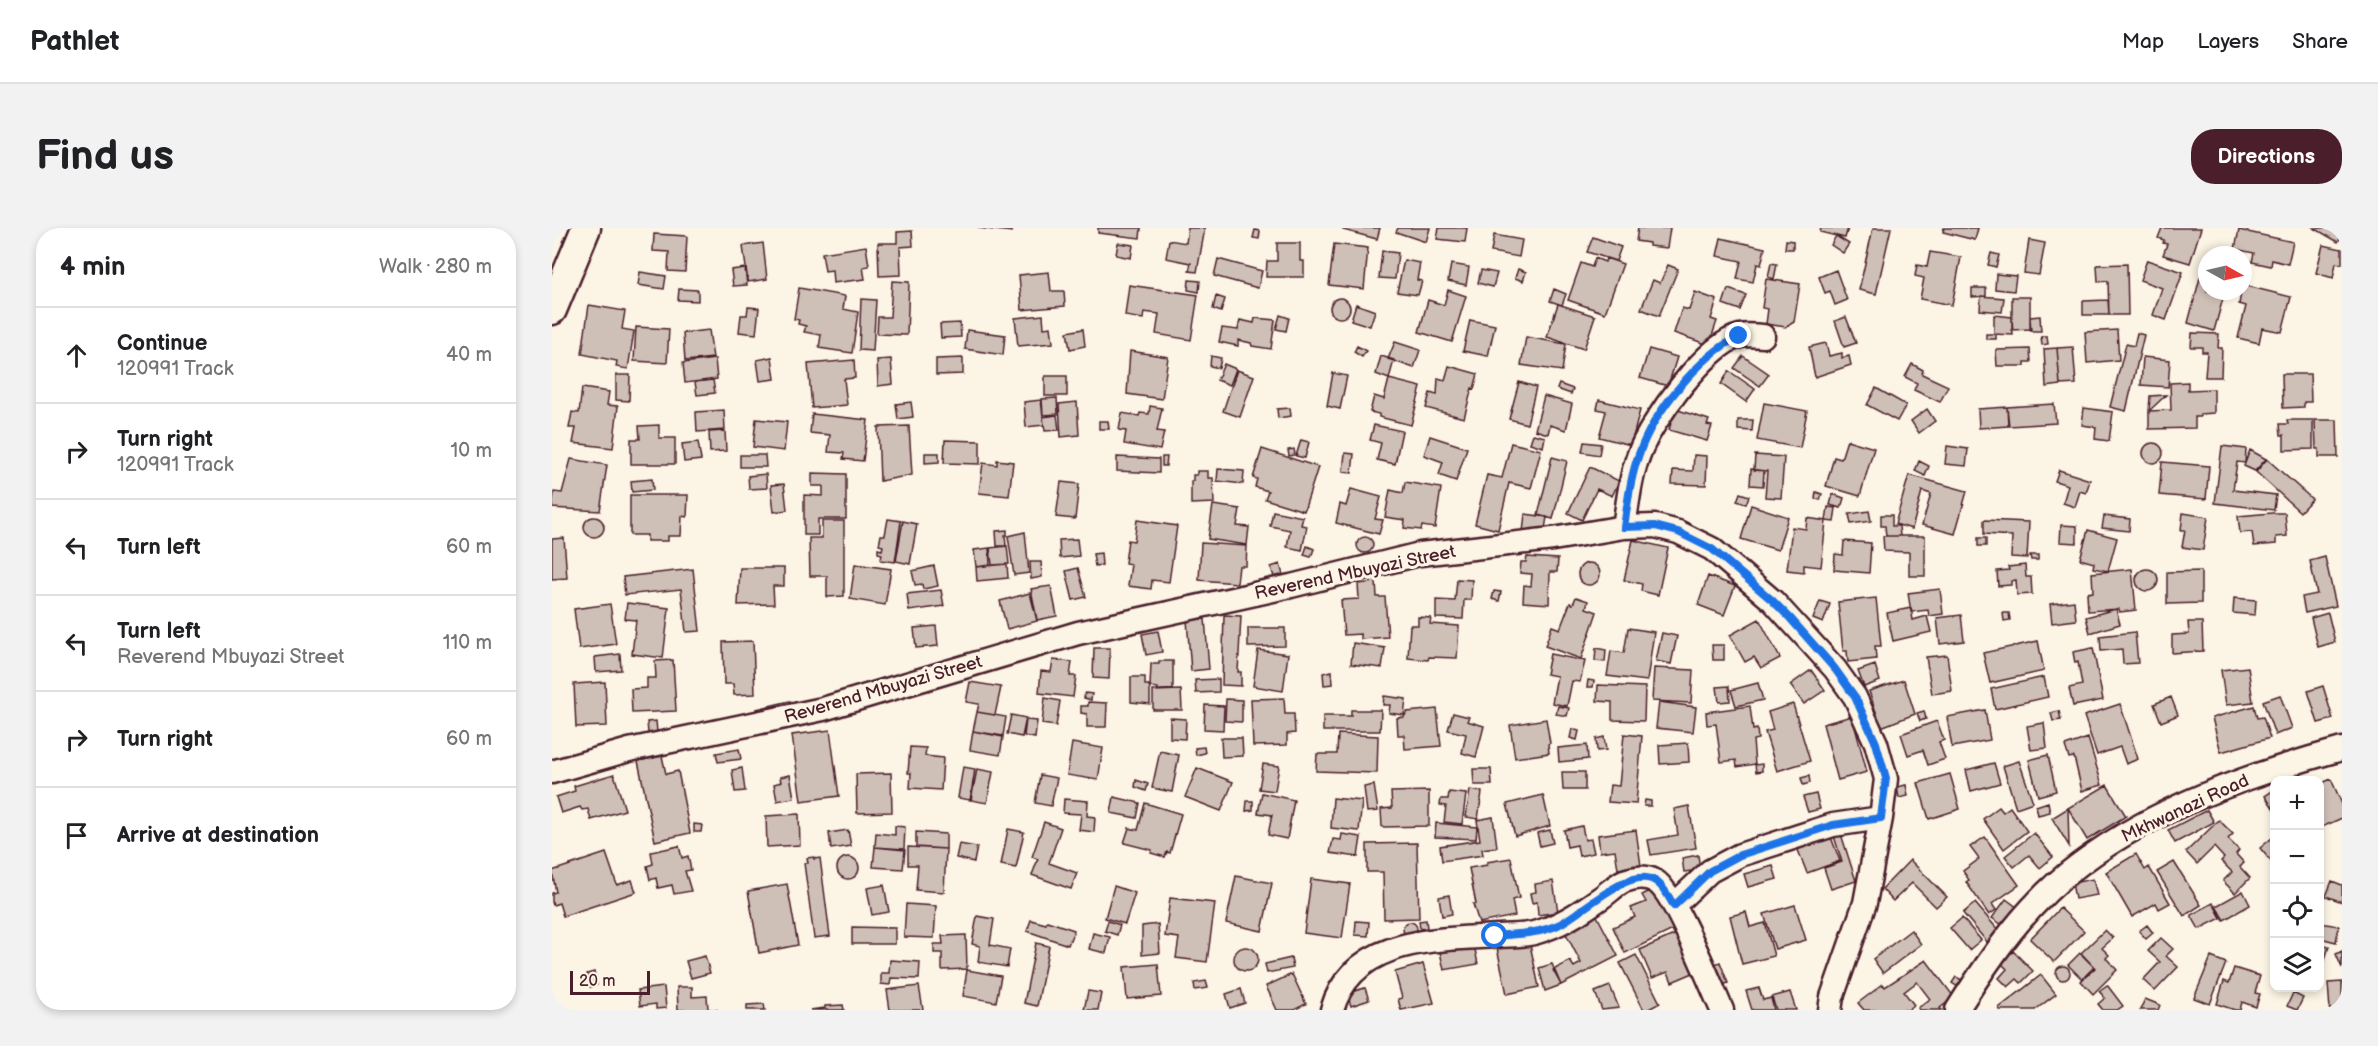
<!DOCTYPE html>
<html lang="en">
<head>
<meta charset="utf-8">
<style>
	body { margin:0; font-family:"Balsamiq Sans",sans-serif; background:#f2f2f2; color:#202124 }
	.controls { position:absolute; right:18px; bottom:18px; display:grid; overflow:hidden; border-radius:12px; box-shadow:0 3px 9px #0003 }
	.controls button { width:54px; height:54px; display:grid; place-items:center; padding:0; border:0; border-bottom:2px solid #e0e0e0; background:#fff; color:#202124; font:30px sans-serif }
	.compass { position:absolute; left:1646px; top:18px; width:54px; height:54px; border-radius:50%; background:#fff; box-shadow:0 3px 9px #0003; rotate:98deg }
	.scale { position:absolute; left:18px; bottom:15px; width:80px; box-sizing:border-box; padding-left:6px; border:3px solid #4a1f2b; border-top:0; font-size:16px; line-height:21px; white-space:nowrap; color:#4a1f2b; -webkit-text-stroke:4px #fcf5e5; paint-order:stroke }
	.stop { position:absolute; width:18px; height:18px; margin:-14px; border:4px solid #1a73e8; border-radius:50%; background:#fff }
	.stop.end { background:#1a73e8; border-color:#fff; box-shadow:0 2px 6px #0008 }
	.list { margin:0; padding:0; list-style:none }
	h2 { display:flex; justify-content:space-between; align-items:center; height:78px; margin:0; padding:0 24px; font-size:26px }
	h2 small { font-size:20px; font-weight:400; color:#757577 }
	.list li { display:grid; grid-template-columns:39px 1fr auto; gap:18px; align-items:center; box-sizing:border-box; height:96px; padding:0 24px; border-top:2px solid #e0e0e0 }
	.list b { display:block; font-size:22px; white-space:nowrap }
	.list p { margin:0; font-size:20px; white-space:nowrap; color:#757577 }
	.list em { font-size:20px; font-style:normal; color:#757577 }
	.icon { flex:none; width:33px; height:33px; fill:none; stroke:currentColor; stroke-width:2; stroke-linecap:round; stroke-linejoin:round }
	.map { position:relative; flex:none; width:1790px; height:782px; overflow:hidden; border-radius:24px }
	header { display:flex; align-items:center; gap:36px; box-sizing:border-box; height:84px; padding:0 30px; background:#fff; border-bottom:2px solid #e0e0e0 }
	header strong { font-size:28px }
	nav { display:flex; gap:33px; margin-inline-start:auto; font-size:21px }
	.intro { display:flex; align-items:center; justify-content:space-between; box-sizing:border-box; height:144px; padding:0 36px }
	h1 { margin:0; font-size:42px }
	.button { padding:15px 27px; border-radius:24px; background:#4a1f2b; color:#fff; font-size:21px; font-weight:700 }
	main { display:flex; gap:36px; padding:0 36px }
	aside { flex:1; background:#fff; border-radius:24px; box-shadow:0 3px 9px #0003 }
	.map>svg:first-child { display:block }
	.building { fill:#cfc0b7; stroke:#4a1f2b; stroke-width:1.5 }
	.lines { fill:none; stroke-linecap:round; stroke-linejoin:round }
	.minor-casing { stroke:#4a1f2b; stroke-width:27 }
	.tertiary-casing { stroke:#4a1f2b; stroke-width:33 }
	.minor { stroke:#fcf5e5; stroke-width:22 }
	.tertiary { stroke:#fcf5e5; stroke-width:28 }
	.route { stroke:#1a73e8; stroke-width:8 }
	.labels { text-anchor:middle; stroke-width:6; stroke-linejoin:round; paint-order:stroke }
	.street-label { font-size:18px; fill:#4a1f2b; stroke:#fcf5e5 }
</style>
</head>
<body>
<header>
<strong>Pathlet</strong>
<nav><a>Map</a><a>Layers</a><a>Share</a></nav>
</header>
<div class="intro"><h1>Find us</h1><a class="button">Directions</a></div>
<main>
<aside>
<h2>4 min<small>Walk · 280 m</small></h2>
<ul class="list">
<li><svg class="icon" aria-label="ahead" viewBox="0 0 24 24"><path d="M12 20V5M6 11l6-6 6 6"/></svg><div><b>Continue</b><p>120991 Track</p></div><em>40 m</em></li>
<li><svg class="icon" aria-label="right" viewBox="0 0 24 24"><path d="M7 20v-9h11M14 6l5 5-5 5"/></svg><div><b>Turn right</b><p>120991 Track</p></div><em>10 m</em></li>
<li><svg class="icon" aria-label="left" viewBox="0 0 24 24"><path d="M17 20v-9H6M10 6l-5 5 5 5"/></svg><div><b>Turn left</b></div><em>60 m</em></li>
<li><svg class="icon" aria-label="left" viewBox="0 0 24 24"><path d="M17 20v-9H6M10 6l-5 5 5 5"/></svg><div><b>Turn left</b><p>Reverend Mbuyazi Street</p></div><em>110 m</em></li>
<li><svg class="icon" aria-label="right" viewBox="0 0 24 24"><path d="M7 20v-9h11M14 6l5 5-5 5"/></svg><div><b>Turn right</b></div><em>60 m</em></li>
<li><svg class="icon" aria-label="arrive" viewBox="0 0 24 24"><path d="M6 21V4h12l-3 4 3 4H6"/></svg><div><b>Arrive at destination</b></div></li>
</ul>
</aside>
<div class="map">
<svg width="1790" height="782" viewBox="0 0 1790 782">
	<rect width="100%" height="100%" fill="#fcf5e5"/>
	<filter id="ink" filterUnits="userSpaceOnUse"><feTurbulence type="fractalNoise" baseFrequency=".0167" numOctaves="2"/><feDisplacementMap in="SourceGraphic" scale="12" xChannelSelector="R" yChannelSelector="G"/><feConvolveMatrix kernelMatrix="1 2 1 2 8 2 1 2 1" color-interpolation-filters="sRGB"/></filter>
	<g filter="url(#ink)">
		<path class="building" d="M426,0h34v4z
			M546,0h43l-1,10 -42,-5z
			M636,0h17l-8,44 -8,-1 2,-8 -25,-5 3,-18 17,3z
			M791,0h37l-3,11 -34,-9z
			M846,0h32l-4,14 -30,-10z
			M887,0h28l-2,14 -28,-3z
			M1086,0h32l-3,20 -18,-2v-3l-13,-2z
			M1269,0h27l-3,10 -25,-6z
			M1321,0h18l-15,66 -17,-4z
			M1392,0h34l-3,12 -32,-8z
			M1610,0h39l-11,35 -27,-8 4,-11 -4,-1 1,-3 -6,-2z
			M1762,0h28v7l-4,7z
			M703,2l5,1 -1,8 -6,-1z
			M1687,2l54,12 -5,22 -16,-4 -1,6 -19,-4 2,-9 -19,-4z
			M360,3l1,15 -13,1 1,28 -22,1 -1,-33h19v-11z
			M102,6l33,2 -2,36 -17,-1 1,-19 -16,-1z
			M942,7l28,5 -3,17 -28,-5z
			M1284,8l13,8 -6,9 -12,-8z
			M1041,9l28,10 -5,14 -29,-9z
			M1169,10l44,10 -4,17 -4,-1 -4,18 -16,-3 4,-18 -24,-5z
			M1234,12l7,1v8h-8z
			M1477,12l16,3 -6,32 -15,-2z
			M211,15l4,36 -19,3 -5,-36z
			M566,15l15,2 -2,13 -15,-3z
			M725,15h23v18h4v16h-38l1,-16h10z
			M782,16l34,4 -4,41 -35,-4z
			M1771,17l19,4v15l-6,-1 -3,15 -17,-5z
			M314,18l3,20 -6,1 2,12 -32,4 -1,-13 -7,1 -3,-18z
			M830,23l16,2 -3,26 -16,-1z
			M1378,24l31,5 -9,48 -32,-6 4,-21 -9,-2 2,-11 10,2z
			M1439,25l8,2 -3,12 -8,-2z
			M1043,30l10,4 1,-4 17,6 -18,49 -37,-13 13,-37 11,4z
			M666,31l44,12 -4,17 -44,-12z
			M852,32l16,3 -3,17 5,1 -4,14 -21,-3z
			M1595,32l36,12 -17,48 -13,-5 9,-27 -22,-8z
			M1219,35l6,1 -3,15 -6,-2z
			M899,36l18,3 -3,18 -18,-4z
			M1575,36l1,51h-19l-1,-34 -10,1 -1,-17z
			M1116,37l10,4 -19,47 -18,-7 12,-29 7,3z
			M193,40l2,17 -14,1 -2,-16z
			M966,41l8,3 -3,9 -8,-3z
			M929,42l16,3 -4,14 -15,-4z
			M1284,42l11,30 -12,5 -5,-14 -5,2 -6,-16z
			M1650,42l5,1v20h18l-11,40 -26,-8z
			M88,44l26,4 -2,13 -26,-4z
			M497,44l2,19h13l1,15 -43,4 -3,-35z
			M1444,46l20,2 -2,15 -19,-2z
			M1214,51l34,5 -6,38 -8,5 -20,-3 2,-15 -6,-1z
			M637,52l11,1 -1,11 -11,-2z
			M340,53l17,1 -2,53 -30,-1 1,-17h12z
			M577,57l69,10 -7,45 -35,-6 3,-20 -15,-2 -1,7 -18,-3z
			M1691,57l48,12 -9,35 -20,-4 -3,15 -21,-5 8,-32 -7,-2 2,-11 -5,-1 7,-1z
			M247,60l46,8 -2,13 15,3 -6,41 -33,-5 2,-13 -17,-3 2,-6 -8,-2 1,-4 -5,-1z
			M1420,60h14v8l-14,1z
			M127,61l19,1v11l-20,-1z
			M1002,61l12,5 -4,11 -12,-4z
			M1176,61l18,6 -6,15 -17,-6z
			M896,62l18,6 -14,46 -33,-10 9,-32 16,5z
			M1143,64l22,8 -6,19 6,2 -8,24 -35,-12 8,-25 7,2z
			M664,68l9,3 -4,13 -8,-3z
			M1429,68l23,2 -2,14 -22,-2z
			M1460,69h18v32l-18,1z
			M778 80a10 10 0 1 1 20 0a10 10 0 1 1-20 0Z
			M309,71l15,1 -3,51 -14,-1z
			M1556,72l1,15h-26v-14z
			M804,76l19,7 -5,15 -19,-6z
			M1006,76l37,12 -11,33 -37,-12z
			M37,77l36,6 -3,18 12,2 -6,38 -12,-2 1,-6 -35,-7z
			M196,79l11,1 -3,26 -17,-2 2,-17h6z
			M491,87l1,13 7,-1 2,16 -35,3 -3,-28z
			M728,87l9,3 -3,13 -10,-2z
			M1442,87l18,2 1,18 -19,-1z
			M1488,88l1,15h-10l-1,-14z
			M1294,89l10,26 -12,4 -9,-26z
			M703,90l20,2 -4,29 -19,-3 -1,-3 -13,-3v6l-19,-4 3,-14 16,2 2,-10 14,3z
			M918,92l25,5 -7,31 -25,-5z
			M408,95l1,14 -20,1 -1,-14z
			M84,99l33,2 -2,34 -33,-2z
			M531,101l2,17 -15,3 -3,-17z
			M157,102l4,28 -28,3 -2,-28z
			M415,102l38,5 -2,20 -38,-6z
			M1565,102l2,30 -32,3 -2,-31z
			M1585,105l7,2 -18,76 -16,-4 16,-63 8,2z
			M1640,105l27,1 -1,14h4l-1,29h-16l2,-25h-5v-5h-11z
			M1434,106h10v5h-10z
			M1489,108h6l1,8 -6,1z
			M974,109l40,7 -4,27 -41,-6z
			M843,114l25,8 -6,18 -26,-9z
			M1274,115l3,13 13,-3v5l7,-2 2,9 -36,12 -6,-30z
			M805,118l9,5 -4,6 -8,-5z
			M1521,119l3,37 -16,1 -3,-37z
			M1505,120l3,37 -14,2 -2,-38z
			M1097,121l28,8 -9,29 -28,-8z
			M1478,121l1,13h-6v4h-28l-1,-16z
			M578,123l38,6 -6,42 -35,-5z
			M659,128l10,2 -2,10 -9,-2z
			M829,128l13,4 -5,19 -13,-5z
			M1191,128l26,18 -9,12 -26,-18z
			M220,129l3,22 -15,2 -3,-21z
			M1591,129l27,3 -2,27 -27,-2z
			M411,130v16l-27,1v-16z
			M163,131l2,20 -32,4 -2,-20z
			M339,131l2,25 -15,2 -1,-26z
			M302,132l1,18 -11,1 3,26 -35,3 -4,-44z
			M672,136l12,5 -6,16 -13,-5z
			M1360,136l11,6 -1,4 26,12 -8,16 -26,-12 3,-7 -12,-6z
			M897,138l29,8 -4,15 -2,-1 -8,30 -38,-10 4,-15 7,2 1,-17 7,2z
			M685,142l17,6 -14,41 -17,-6z
			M1177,143l26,18 -9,13 -25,-18z
			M781,145l14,3 -7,33 -13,-3z
			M1730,146h28l1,28h-7v5l-21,1z
			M64,147h14l-1,26 -13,-1z
			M493,148h22v20h-22z
			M837,151l32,8 -10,38 -32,-8v-3l-9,-2 4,-16 10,3z
			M161,152l2,13 -18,2 -2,-13z
			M967,154l17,5 -9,37 -18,-5z
			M1636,154v8l26,-1v24l-14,1v3h-5v11l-46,1v-18l22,-1 -1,-27z
			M1007,156l14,5 -2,5 -14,-5z
			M30,160l27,4 -2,13 11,1 -5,42 -40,-5 3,-15h-7l3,-16 7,1z
			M1324,160l30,17 -9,16 -30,-16z
			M1614,167l-17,16 1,-15z
			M992,168l28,8 -6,26 -16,-5 -2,9 -13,-4z
			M505,170l1,16 -15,1 -1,-16z
			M489,172l3,25 -18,2 -2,-25z
			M1047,172l41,10 -9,35 -32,-8 7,-26 -9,-2z
			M359,174l2,15 -15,2 -2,-15z
			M525,174l2,33 -18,2 -2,-33z
			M1212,175l43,8 -7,37 -43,-8z
			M1502,176l2,19 -47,3 -2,-19z
			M598,178l12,2 -5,23 7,1 -4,18 -36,-6 2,-13 -7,-1 3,-17 17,3 1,-3 9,1z
			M1455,179l1,19 -29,2 -1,-19z
			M738,180l1,8 -13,2 -1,-9z
			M1532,180l29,4 -4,29 -14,-2 1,-12 -14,-2z
			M1123,181l34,11 -2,5 5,1 -5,15 -38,-11z
			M1375,181l8,12 -16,12 -8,-12z
			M172,182l1,20 -28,2 -1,-20z
			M260,186l56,6 -5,41 -20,-2 1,-6 -16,-1 2,-17 -20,-2z
			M505,187l2,15 -14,1 -2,-14z
			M204,191l31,3 -3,29 -31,-4z
			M1186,192h15l-1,11 -14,-1z
			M1735,192h26v29l-29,1v-15h-3l-1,-11h8z
			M1763,192h22l1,37h-19v-8h-3z
			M547,193h9l1,8h-10z
			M107,197v13h16v26h-44v-25h9l-1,-13z
			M822,197l28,6 -7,33 -18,-4 4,-17 -11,-3z
			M357,198l3,49 -32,6 -2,-54z
			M173,203l1,20 -16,1 -1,-20z
			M981,206l12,3 -2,10 -13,-4z
			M878,208l37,12 -11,33 -17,-6 4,-13 -19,-7z
			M393,212l35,1v23l-36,-1z
			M749,212l8,2 -4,16 -9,-2z
			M1295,212l27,8 -14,48 -34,-10 8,-29 7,2z
			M146,214l3,18 -17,2 -2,-18z
			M1032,214l17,2 -2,11 -17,-3z
			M959,215l30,7 -10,38 -22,-5 -11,47 -23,-6 12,-49 15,3z
			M1591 225a10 10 0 1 1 20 0a10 10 0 1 1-20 0Z
			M1395,218l21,3 -2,17 -21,-2z
			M1670,218l24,3 -1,14 -8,-1 -4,28 43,5 -2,15 -59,-7z
			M710,221l56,18 -14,44 -39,-12 3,-8 -13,-4 2,-8 -4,-1z
			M742,221l1,6 -6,1 -1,-6z
			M1698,222l16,9 -11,12 -11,-5z
			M373,225h14v9l-14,1z
			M793,225l9,1 -2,19 -9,-1z
			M188,227h25l1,12h-26z
			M1142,227l13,1 -1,29 -34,-1 1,-14 20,1z
			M1203,227l29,2 -3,41 -16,-1 2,-26 -13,-1z
			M565,229l42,2v14l-42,-2z
			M610,229h5l-1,9h-4z
			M1000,229l15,4 -14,58 -15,-4z
			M19,231l36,6 -7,46 -48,-3 2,-16 8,1z
			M1715,231l45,40 -12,13 -44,-40z
			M445,232l16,2 -4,34 -30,-3 4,-30 14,2z
			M1367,233l10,5 -4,10 -10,-5z
			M1610,234l47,4 -3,33 -47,-4z
			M1038,239l29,14 -7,15 -15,-7 -15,31 -14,-7z
			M666,241l26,2 -1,13 -26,-3z
			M1199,241l13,2 -1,15 -13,-1z
			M1507,242l31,10 -4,13 -6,-2 -5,16 -12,-4 5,-18 -13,-4z
			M645,243h11v7h5l1,25 -23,1v-23h2v-6h4z
			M260,245l34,1v45h-28v16h-14v-40l19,1v-10h-11z
			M214,246l1,14 -18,1 -1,-13z
			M1357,247l58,16 -12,43 -33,-9 9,-31 -9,-3 -10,38 -17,-5z
			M100,251l1,11 -21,2 -1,-11z
			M509,254l18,2 -4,35 -19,-2z
			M853,254l36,6 -6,40 -13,-2 -1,4 -17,-2 1,-8 -20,-3 5,-27 13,3z
			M232,256l3,26 -13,2 -3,-27z
			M799,261l30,8 -6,22 8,1 -4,14 -43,-11 4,-19 6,2z
			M1264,264l6,2 -2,6 -5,-1z
			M1188,265l9,3 -3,8 -9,-3z
			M1281,266l11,4 -3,10 -11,-3z
			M78,267h58l-1,22 -5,-1 -1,20h-13v5h-21v-6h-17z
			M661,277l27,4 -3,17 12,1 -2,18 -39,-6z
			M1199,277l37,12 -10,33 -37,-11z
			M1276,279l8,1 -2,14 -8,-1z
			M721,283l30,6 -2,8 6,1 -5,24 -15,-3 3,-17 -20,-4z
			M1317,283l2,10 -20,3 -2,-10z
			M1631,285l25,4 -5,33 -21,-3 3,-17h-4z
			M1720,285h13l2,23 -11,1v7l-22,2 -2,-14 -12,1 -2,-17z
			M973,286l22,3 -3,18 -21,-3z
			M1329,287h11v11h7l1,10h-14l-1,-10h-4z
			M1552,288l26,3 -1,12 -27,-3z
			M32 299a10 10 0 1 1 20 0a10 10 0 1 1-20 0Z
			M1255,290l19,3 -5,46 -17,-2v7l-17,-2 5,-43 14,2z
			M336,291l13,2 -6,41 -14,-2 1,-6 -4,-1v-4l4,1 1,-4 -4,-1 2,-10h4z
			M585,292l40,6 -8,56 -17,-2 -1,9 -23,-3 3,-22 -6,-1 3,-23 6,1z
			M1432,292l45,2 -2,36 -16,-1 1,-21 -28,-2z
			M270,293h22v75l-17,1v-21h-17l-1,-38h13z
			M351,293l14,3 -7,40 -14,-3z
			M1509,297l16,1v17l-17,-1z
			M455,302v5h-2l1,11h-9l-1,-15z
			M1536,302l29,8 -9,33 -15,-3 1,-5 -14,-4z
			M473,304l4,41 -15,2 -6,-39z
			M1331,308h42v40h-16v-24l-25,-1z
			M805 317a8 8 0 1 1 16 0a8 8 0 1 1-16 0Z
			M12,310l3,40 -15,1v-40z
			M1426,310h8v8h-8z
			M525,311l2,17 -19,2 -1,-18z
			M1081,312l35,8 -10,47 -17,-4 1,-7 -18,-4z
			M1292,313l27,2 -2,30 -35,-3 1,-16 8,1z
			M649,315l46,3 -1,20h-7l-2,17 -38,-3z
			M455,318l2,18 -17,1 -2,-17z
			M755,318l7,3 -3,8 -7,-2z
			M437,320l1,17 -14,2 -2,-17z
			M549,325l1,12 -7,1 -2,-12z
			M1478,327h8v5h-7z
			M975,329l31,2 -1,13h-7l-1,32 -26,-2 1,-17 7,1 1,-12 -12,-1 1,-11h5z
			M1773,329l11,49 -31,7 -3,-16 15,-3 -7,-33z
			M478,334h11l1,15 -11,2z
			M1026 346a11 11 0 1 1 22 0a11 11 0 1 1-22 0Z
			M303,336l36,5 -6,36 -35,-6z
			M455,336l1,14 -31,3 -1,-14z
			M728,336l3,11 -9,2 -3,-10z
			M1473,337l1,12h5l1,17 -15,1 -1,-15 -5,1v4l-13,1 -1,-15 12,-1 -1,-3z
			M382,338l4,20 -15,3 -1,-5 -7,1 -3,-14z
			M188,340h44v18h-11l1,18 -36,1z
			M526,340l8,29 -13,3 -7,-29z
			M1584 352a11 11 0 1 1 22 0a11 11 0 1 1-22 0Z
			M141,341l7,62 -14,1 -5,-43 -56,6 -2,-18z
			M1580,341l4,41 -16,2 -1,-3 -31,2 -1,-18 6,-1 -1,-19z
			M1649,343v32l-34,1v-32z
			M1156,348l27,10 -11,29 -26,-10z
			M905,351l15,1 -1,20h-7l-1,19 -27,-1v-18l19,1z
			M824,354l1,15h8l3,40 -27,2v-5l-17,1 -3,-35 18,-1 -1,-15z
			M499,358l6,30 -20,4 -6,-31z
			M1388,361l3,25 -14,2 -1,-6 -17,2 -3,-19z
			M389,362l3,16 -35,5 -2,-17z
			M942,363l7,1 -2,9 -7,-2z
			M478,365l7,28 -30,8 -7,-28z
			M1024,369l12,4 -2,7 11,4 -16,47 -36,-13 7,-20 8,3 10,-26 3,1z
			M1324,370l5,48h-6l1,13 -28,3 -1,-11h-4l-5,-49z
			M1682,370l22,2 -1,15 -22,-2z
			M1268,373l10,3 -7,19 -10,-4z
			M1522,373l2,19 -24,3 -2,-19z
			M75,375l42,5 -6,50 -31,-4 4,-34 -11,-1z
			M58,376l6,40 -37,5 -5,-40z
			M1359,380l2,12 14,-4 4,16 -38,9 -6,-28z
			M1564,381l4,15 -30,9 -4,-16z
			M1451,385h6l1,7 -6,1z
			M1776,385l7,29 -17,5 -7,-29z
			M672,387l17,1 -3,56h3v14l-19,-1z
			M1409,387l3,26 -24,3 -3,-26z
			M866,389l13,1 -1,6 29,2 -2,32 -28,-1 -1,3 -20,-2 2,-33h8z
			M653,391l4,50 -18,2 -4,-51z
			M1207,391l21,39 -19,10 -7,-11 -9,5 -15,-27z
			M1636,394h14l1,29 -31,2v-18l17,-1z
			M384,398l2,20 -22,2 -2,-20z
			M696,400h37v18l-37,1z
			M1076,400l26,4 -7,49 -40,-5 4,-25 13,2z
			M606,403l4,21 -16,3 -4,-21z
			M1583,404l3,31 -15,1 -1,-15 -21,2 -1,-15z
			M1110,405l15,3 -6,28 -15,-3z
			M201,413l2,53 -21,1 -1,-11h-9l-1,-42z
			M1486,413l6,30 -54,12 -7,-30z
			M801,415l32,5 -3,20 -31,-4z
			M1160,417h12v15h-11z
			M542,420h16l-1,31 -16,-1z
			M1044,420l10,2 -1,12 -10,-1z
			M1541,420l10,52 -30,6 -4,-18 13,-3 -4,-23 -3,1 -2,-11z
			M706,422l30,4 -5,37 -30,-5z
			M68,426l1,16 -25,2 -1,-15z
			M998,426l35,7 -5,21 -8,-1 -5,25 -15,-3 5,-27 -11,-2z
			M1395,427l5,36 -20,3 -6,-37z
			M121,432l3,51 -44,2 -1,-24 16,-1v-10h9l-1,-17z
			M501,432l19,2 -2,14h6l-3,21 -34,-4 2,-22 10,1z
			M607,433h14v29h-16l1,-2 -8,-1 1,-23h8z
			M1323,437l5,16 -16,6 -6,-16z
			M1696,439l5,35 -27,3 -5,-35z
			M1102,440l39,2 -2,33 -39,-2z
			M1259,442l14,20 -21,14 -14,-19z
			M780,443l1,13 -9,1 -1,-12z
			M579,449h14v8h4l1,5v14l-19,-2z
			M1492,449l4,20 -53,12 -4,-20z
			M667,451v13l-23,1 -1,-13z
			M1036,452l6,1 -1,6h-6z
			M1352,452l11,34 -34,13 -12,-36z
			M53,454l2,44 -31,1 -2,-43z
			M418,454l31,5 -6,28 -18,-3 2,-8 -13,-2z
			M1206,455l5,17 -27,6 -5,-16z
			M1046,457l47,2 -1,34 -32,-1v-18l-15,-1z
			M1177,458l1,15 -11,1 -2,-15z
			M1771,458l10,33 -15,4 -10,-32z
			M629,462l1,20h-29v-19z
			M533,465l7,1 -1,6 -7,-2z
			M1728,467l12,33 -17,7 -12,-34z
			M832,468l22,3 -2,16 -15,-2 1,-8h-7z
			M1619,469l7,18 -17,7 -7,-18z
			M493,470l15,3 -4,25 -14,-2z
			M732,470l1,16h9l1,19 -8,1v11l-34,1 -2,-47z
			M674,471l16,1v22l-17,-1z
			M238,473l2,10 -35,8 -1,-10z
			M536,474l19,1 -1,24h-19v-13l-6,-1v-7h7z
			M1107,474l37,5 -3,25 -37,-4z
			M1241,476l17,57 -33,10 -12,-39 8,-2 -5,-18z
			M1568,476l18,55 -12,5 -6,-17 -23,8 -13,-39z
			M653,477l19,1 -1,24 -19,-1z
			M1006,478l11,2 -2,8 -11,-2z
			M1198,478l3,24 4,-1 1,10 -5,1 2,25 7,-1v7l-6,1 -1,-8 -18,3 -1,-7 -15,2 -5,-38 -9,1 -1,-13z
			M1702,478l3,12 6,-1 7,21 -49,14 -9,-34z
			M885,481l4,37 -36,3 -1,-14h-6l-1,-17 7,-1 3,-5z
			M799,482h30l-1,21h-57v-15h28z
			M1433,482l5,30 -38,7 -5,-30z
			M1372,483l2,8 -6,2 -3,-8z
			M1507,483l2,9 -8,1 -2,-8z
			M425,484l29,5 -3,19 -30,-5z
			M901,485l16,4 -2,4 17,5 -8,31 -14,-4 4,-19 -18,-4z
			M459,487l15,3 -4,19 -15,-3z
			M1300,488l15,56 -29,8 -15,-56z
			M618,490l16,1 -1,20 -15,-1z
			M994,491l4,24 -2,1 1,9 -34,5 -5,-33z
			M474,492l11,1 -2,17 -11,-2z
			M104,493l1,11 -9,1 -1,-11z
			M1385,493l7,19 -5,2 6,17 -17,6 -5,-15 -15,5 -7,-21z
			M1492,495l3,25 -16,2 -4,-24z
			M1020,501l7,2 -2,9 -7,-2z
			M278,502l9,66 -38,5 -9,-66z
			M421,503l30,6 -3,18 -30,-5z
			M786,506l40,2 -1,37 -61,-2 1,-17h20z
			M1072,506l18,2 -6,68 -28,-2 2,-17 9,1z
			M1052,509l2,13 -9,1 -1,-12z
			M669,510h21l1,18 -21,1z
			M1536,510l14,47 -20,6 -8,-34 -5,1 -4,-12z
			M520,515l31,5 -5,32 -31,-5z
			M1136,515l1,19 -29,2 -1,-19z
			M1035,517l1,14 -29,3 -1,-14z
			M358,519l16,1 -1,8 18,2 -2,32 -31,-2 1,-15h-3z
			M652,519l1,6 -9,2 -1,-7z
			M187,521l2,10 -23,3 -2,-9z
			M608,523l19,4 -7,37 -20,-4z
			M1496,527l8,36 -18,5 -9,-36z
			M110,528l4,18 12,-3 12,62 -35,8 -17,-80z
			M1467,533l14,41 -17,6 -13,-42z
			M1442,535l6,20 -29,8 -5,-21z
			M711,536l16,2 -4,25 -16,-2z
			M411,539l12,2 -5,31 -12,-2z
			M190,540l3,23 -10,1 -3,-22z
			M645,540l36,14 -12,29 -36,-14z
			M425,541l16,3 -6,31 -16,-3z
			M921,541h18l1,16h-18z
			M1010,544h23v18h-22z
			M339,545l1,39 -35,1 -1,-39z
			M62,546l11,36 -34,10 -3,-11 -6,1 -2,-3 -19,6 -5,-16 19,-6 -1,-5z
			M1398,546l10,35 -31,10 -11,-36z
			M238,547l4,23 -17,3 -3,-17 7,-2 -1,-5z
			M488,547l17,3 -6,28 -16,-3z
			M1257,548l1,7 -7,2 -2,-7z
			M1779,551l11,25v14l-20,9 -2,-5v-38z
			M584,552l12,4 -2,7 -11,-4z
			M822,557l4,26 -11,1 -3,-25z
			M1354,557l2,11 -9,2 -2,-11z
			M1555,557l19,31 -39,24 -19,-32z
			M918,562l12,2 -4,27 -12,-2z
			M1722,562v19l-9,-13z
			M877,563v35l-47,1 -1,-18 11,-1 -1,-16z
			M897,564l17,2 -4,30 -18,-2 2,-16 -6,-1 1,-6h7z
			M710,565l32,7 -7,39 -19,-4 4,-20 -14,-2z
			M1264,566l4,15 -12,3 -5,-15z
			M991,567l7,31 -35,10 -8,-32z
			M562,569l26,6 -3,15 -26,-5z
			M781,570l29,3 -3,30 -28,-3z
			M512,571l24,2 -1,15 8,1 -1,15 -15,-2 2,-16 -18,-1z
			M1093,572l6,1v5h-7z
			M695,573h6v9l-7,1z
			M1496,574l2,10 -12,3 -2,-9z
			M593,575l36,11 -11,39 -3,-1 -2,5 -14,-4 1,-3 -28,-7 5,-15 9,2z
			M1137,578l7,42 -45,7 -3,-15 30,-5 -4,-26z
			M1447,579l4,5 7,-5 17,24 -23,18 -21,-30z
			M1516,580l1,38 -17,-28z
			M1655,582l7,12 -39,21 -7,-13z
			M247,586l1,31 -33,2 -1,-31z
			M941,589l4,30 -15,2 1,6 -41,6 -2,-15 40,-6 -3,-20z
			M1667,592l14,14 -5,5 11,11 -3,4 8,9 -4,4 10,11 -15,15 -12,-12 9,-9 -11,-11 3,-3 -10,-11 -17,17 -11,-12z
			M492,594l17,6 -12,35 28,10 -6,16 -39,-14 6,-16 -6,-2z
			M884,595l41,4 -1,12 -41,-2z
			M142,596l8,1 -1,7h-7z
			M343,598l10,1 -1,22 -29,-2 1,-14 19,2z
			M1030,598l3,14 6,-1 3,14 -15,3 -2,-11 -10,2 -3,-17z
			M456,601l16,3 -8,36 -15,-3z
			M296,602l3,16 -20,3 -2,-16z
			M998,602l3,13 -13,3 -3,-13z
			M1084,602l5,36 -23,3 -3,-19 -15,2 -2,-17z
			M364,604l30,2v15l-30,-2z
			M1277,604l11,29 -33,12 -11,-28z
			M1482,605l19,24 -13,11 -11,-13 -15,12 -9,-11z
			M790,606l19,3 -3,20 -28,-4 3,-14 8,1z
			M1289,606l15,47 -25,8 -7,-21 18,-6 -8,-26z
			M1433,609l34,48 -27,19 4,6 -7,5 -23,-33 3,-2 -6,-9 16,-12 -9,-12z
			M1720,610l2,2v25l-14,-17z
			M865,615l2,75 -35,1 -1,-47h-16v-28z
			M407,616l18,3 -3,15 -18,-4z
			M127,618l3,12 6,-2 3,14 -6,1 6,20 -17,3 -2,-9 -14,3 -2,-10 -6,2 -3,-14 6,-2 -2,-12z
			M323,619l30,3 -2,19 -30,-2z
			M356,619l38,2 -2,43 -28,-2 2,-25h-10z
			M54,625l11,32 15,-5 4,12 -73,24 -4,-13 -6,2 -1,-3v-9l4,-1 -4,-21z
			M1584,626l9,16 4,-3 21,36 -11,6 -3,-6 -24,14 -26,-45z
			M1146,627l2,15 -16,2 -2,-14z
			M262,629v2l6,-1 10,78 -16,2 -10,-75h4l-1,-5z
			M285 640a11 11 0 1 1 22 0a11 11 0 1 1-22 0Z
			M959,630l8,40 -7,2 3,16 -36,7 -6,-19h3l-7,-36 18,-3v-3z
			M1358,632l37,37 -11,10 -24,-24 -19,18 -11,-12z
			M1622,634l27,43 -17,11 -27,-44z
			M1221,638l4,13 -29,8 -4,-13z
			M684,648l36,7 -10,48 -36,-8z
			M759,651l39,5 -8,54 -38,-5z
			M1541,651l4,16 -22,4 -3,-16z
			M1001,653l5,31 -20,3 -1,-13 -5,1 -2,-10 6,-1 -1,-8z
			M1780,653l10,4v17l-16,-6z
			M235,656l11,61 -39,8 -11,-62z
			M332,657l5,27 -17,3 -5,-27z
			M562,658l21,7 -10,31 -20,-6z
			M1106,659l19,41 -52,25 -12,-26 22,-10 -4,-9 15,-6 -4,-7z
			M1691,663l7,14 -26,15 -8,-14z
			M897,667l3,19 -10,2 -3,-19z
			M618,670l45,5 -8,59 -31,-4 3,-20 -14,-2z
			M1454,671l12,9 -14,18 -12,-8z
			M1423,675l24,28 -12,11 -24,-29z
			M1661,675l8,15 -22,11 -8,-14z
			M354,676l30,2 -2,32 -30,-1z
			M1243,677l11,35 -31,9 -11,-35z
			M1508,680l24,23 -30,31 -24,-23z
			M1043,684l23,44 -57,29 -8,-15 17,-9 4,6 7,-4 -18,-35z
			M1194,684l4,15 15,-4 9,33 -32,8 -12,-48z
			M425,688l17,3 -4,26 20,4 -3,18 -29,-5 2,-16 -8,-2z
			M1410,690l19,22 -12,10 -19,-22z
			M479,692l15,4 1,-3 27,9 -6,15 -41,-14z
			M874,692l1,8 -7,1 -1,-8z
			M556,693l12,4 -3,10 -12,-4z
			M804,693l13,1 -1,14 -13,-1z
			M851 701a7 7 0 1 1 14 0a7 7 0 1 1-14 0Z
			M1768,695l19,3 -3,16 -16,-4z
			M606,696l2,29 -18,2v-29z
			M1595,697l6,8 -7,6 -7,-8z
			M300,699l43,1v16h-43z
			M1359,702l10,14 -38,29 -10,-14z
			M1553,702l8,8 -11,10 7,7 -3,3 11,12 -24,24 -12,-13 14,-13 -14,-15z
			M541,705l17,4 -4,16 -17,-4z
			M1124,706l17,39 -21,9 -4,-10 -16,6 -12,-28z
			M414,707l1,34 -25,1v-17h-8v-9h9l-1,-8z
			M1609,710l12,11 -7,7 12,11 -23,24 -12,-11 17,-18 -12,-11z
			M977,712l10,47 -32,7 -10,-46z
			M484,715l13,3 -12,60 -13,-3z
			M1768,716l9,2 -9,30z
			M922,717l4,19 -34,6 -4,-18z
			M682 731a12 12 0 1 1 24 0a12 12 0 1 1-24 0Z
			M1461,723l20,20 -12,12 -4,-4 -9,8 -9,-9 8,-9 -6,-6z
			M1790,723v17l-6,-14z
			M1528,725l14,14 -12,12 -14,-14z
			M1084,727l24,48 -13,7h-3l-24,-47z
			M153,728l5,17 -19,5 -5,-17z
			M1659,729l15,6 -16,41 -16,-6z
			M739,730l2,10 -26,5 -2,-9z
			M338,732l30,2 -1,17 -28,-1 -1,7 -9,-1v-11h8z
			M1374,732l28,37 -14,11 2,2h-23l-1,-2 12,-9 -13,-17 -13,10 10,13 -6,5h-44l-6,-7 25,-19 2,3z
			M1168,734l8,21 -10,4 -8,-21z
			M606,736l3,32 -34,3 -3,-32z
			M871,736l11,39 -33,7 -3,-11 4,-1 -7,-26z
			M1000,736l9,21 -16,6 -6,-23z
			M1504 745a7 7 0 1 1 14 0a7 7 0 1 1-14 0Z
			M1682,740l26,8 -5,17 5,1 -4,13 -14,-5 -2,8h-5l-18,-6 7,-23 5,2z
			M415,742l34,6 -5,26 -33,-6z
			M42,744l3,13 -7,2 -3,-13z
			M740,746l14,30 -12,6h-17l-11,-24z
			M1489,747l15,19 -21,16h-35l-1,-2z
			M1404,749l6,3 -4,7 -6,-4z
			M654,753l2,7 -13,2 -1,-7z
			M1790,754v28h-12l-2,-27z
			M1555,757l16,21 -6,4h-14l-5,-6 7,-6 -6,-7z
			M367,758l4,24h-33l-3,-20z
			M1058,758l9,22 -17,2 -7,-18z
			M112,759l2,21 -10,1v-5l-16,2 -2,-16z
			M125,759h15v10l15,-1 1,13 10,1h-40z
			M813,760l4,12 -18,6 -4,-13z
			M1207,760l4,12 8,-2 3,12h-22l-6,-19z
			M689,761l4,14 -15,5 -4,-14z
			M536,763l13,2 -3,17h-14z
			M1238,764l6,18h-20l-4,-13z
			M1741,765l10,5 -6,12 -10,-4z
			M1593,771l15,6 -2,5h-18z
			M212,776l1,6h-18v-5z
			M291,777l1,5h-34l15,-2v-2z"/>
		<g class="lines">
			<g class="minor-casing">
				<path id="minor" d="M1072,299c4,-25 6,-49 15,-73 11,-31 68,-111 101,-118 7,-2 16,0 23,0
					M0,544l77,-22 194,-41 255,-76 213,-47 129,-32 133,-15 71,-12 31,-1 23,6 34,17 61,52 62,68 20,28 21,46 10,36 -5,39 -16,85 -33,94 -2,13
					M1122,677l36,-34 30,-16 93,-30 48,-7
					M780,782c21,-73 103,-70 165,-74 12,-1 25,0 37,-3 26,-7 47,-21 68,-36 7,-5 15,-13 22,-16 10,-4 22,-5 31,0 19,10 56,105 67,129
					M1405,782c34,-54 71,-108 123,-146 76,-57 171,-90 262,-115"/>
			</g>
			<g class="tertiary-casing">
				<path id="tertiary" d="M0,82l34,-82"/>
			</g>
			<use href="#minor" class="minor"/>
			<use href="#tertiary" class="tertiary"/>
		</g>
	</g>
	<g class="lines" filter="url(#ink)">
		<path class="route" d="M943,708c21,-2 43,-2 63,-11 24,-11 75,-64 100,-42 7,6 12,16 16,23l36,-35 30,-16 93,-30 48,-7 5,-40 -10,-35 -21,-46 -20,-28 -45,-51 -17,-17 -61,-52 -34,-17 -23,-6 -31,1c4,-25 6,-49 15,-73 15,-43 60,-97 100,-118"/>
	</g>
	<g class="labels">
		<g class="street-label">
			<text transform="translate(803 344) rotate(-12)" y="6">Reverend Mbuyazi Street</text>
			<text transform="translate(331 461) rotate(-16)" y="6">Reverend Mbuyazi Street</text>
			<text transform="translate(1633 580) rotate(-25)" y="6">Mkhwanazi Road</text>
		</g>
	</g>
</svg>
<div class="controls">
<button>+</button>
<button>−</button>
<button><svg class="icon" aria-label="locate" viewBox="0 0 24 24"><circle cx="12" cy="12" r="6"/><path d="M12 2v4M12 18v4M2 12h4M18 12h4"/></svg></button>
<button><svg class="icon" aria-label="layers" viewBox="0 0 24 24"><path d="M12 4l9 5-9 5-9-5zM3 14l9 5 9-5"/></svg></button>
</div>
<svg class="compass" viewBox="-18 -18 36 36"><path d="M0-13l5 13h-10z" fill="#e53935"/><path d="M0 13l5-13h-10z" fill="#757577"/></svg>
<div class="scale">20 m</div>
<div class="stop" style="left:943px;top:708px"></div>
<div class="stop end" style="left:1187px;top:108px"></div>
</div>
</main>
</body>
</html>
